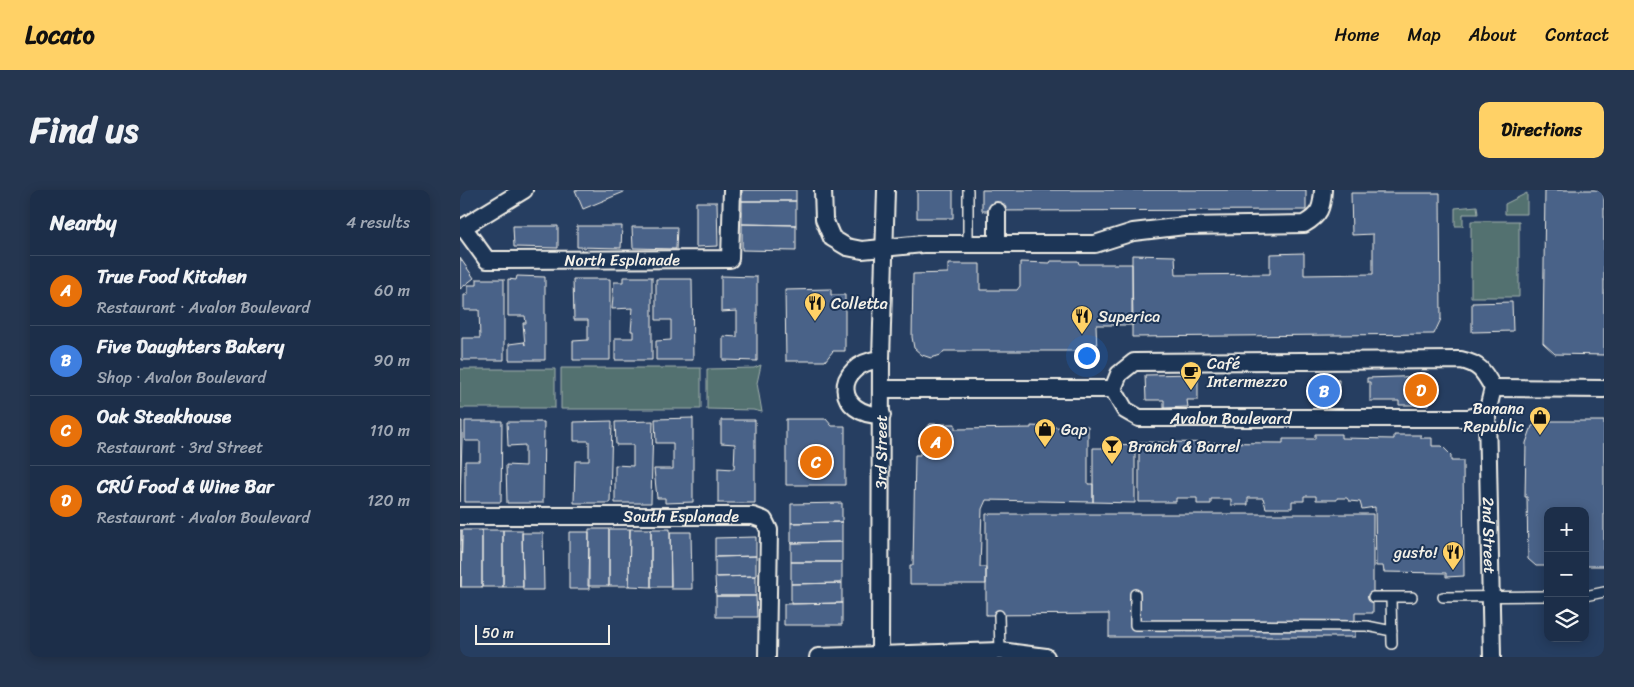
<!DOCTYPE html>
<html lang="en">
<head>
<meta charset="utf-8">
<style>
	body { margin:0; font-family:Sriracha,sans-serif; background:#253650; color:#f1f3f6 }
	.controls { position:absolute; right:15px; bottom:15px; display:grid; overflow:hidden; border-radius:10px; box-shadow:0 2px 12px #0003 }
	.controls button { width:45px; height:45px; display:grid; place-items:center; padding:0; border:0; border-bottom:1px solid #3a4a61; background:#1c2e49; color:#f1f3f6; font:25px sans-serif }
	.scale { position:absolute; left:15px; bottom:12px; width:135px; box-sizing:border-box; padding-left:5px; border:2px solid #f4f1e8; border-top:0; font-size:14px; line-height:18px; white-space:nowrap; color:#f4f1e8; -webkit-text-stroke:4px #1d3557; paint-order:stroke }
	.you { position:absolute; left:626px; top:165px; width:18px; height:18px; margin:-12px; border:4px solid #fff; border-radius:50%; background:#1a73e8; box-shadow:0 0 0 8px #1a73e833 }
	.badge { display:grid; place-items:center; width:32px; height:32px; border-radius:50%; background:#ffd166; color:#fff; font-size:16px; font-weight:700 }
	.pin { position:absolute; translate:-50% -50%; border:2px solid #fff; box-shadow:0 1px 5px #0006 }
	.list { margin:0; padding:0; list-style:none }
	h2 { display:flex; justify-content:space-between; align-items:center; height:65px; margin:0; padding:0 20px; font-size:21px }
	h2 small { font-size:16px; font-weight:400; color:#a0a8b4 }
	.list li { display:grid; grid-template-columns:32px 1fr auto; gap:15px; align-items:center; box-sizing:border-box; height:70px; padding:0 20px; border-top:1px solid #3a4a61 }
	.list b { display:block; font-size:19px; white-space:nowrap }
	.list p { margin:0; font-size:16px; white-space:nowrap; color:#a0a8b4 }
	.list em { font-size:16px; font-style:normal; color:#a0a8b4 }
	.icon { flex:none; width:28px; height:28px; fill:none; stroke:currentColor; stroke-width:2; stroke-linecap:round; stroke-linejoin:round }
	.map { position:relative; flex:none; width:1144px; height:467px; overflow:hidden; border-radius:10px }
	header { display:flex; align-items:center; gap:30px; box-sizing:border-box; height:70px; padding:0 25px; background:#ffd166; color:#111 }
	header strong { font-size:24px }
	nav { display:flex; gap:28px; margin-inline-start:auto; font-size:18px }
	.intro { display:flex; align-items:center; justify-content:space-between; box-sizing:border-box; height:120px; padding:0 30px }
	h1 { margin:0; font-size:35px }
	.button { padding:12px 22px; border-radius:10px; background:#ffd166; color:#111; font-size:18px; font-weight:700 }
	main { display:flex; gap:30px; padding:0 30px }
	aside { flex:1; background:#1c2e49; border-radius:10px; box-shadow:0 2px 12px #0003 }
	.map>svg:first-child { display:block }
	.green { fill:#527170; stroke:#a3b1ac }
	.building { fill:#496288; stroke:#f4f1e8 }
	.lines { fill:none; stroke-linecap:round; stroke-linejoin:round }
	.service-casing { stroke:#f4f1e8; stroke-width:12 }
	.minor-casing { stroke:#f4f1e8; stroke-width:20 }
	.service { stroke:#1d3557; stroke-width:9 }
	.minor { stroke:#1d3557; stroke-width:16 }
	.labels { text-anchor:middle; stroke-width:4; stroke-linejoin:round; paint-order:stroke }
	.street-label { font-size:16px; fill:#f4f1e8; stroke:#1d3557 }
	.poi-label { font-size:16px; fill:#f4f1e8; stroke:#1d3557; text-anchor:start }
</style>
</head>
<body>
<header>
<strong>Locato</strong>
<nav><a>Home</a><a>Map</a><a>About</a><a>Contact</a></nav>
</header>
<div class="intro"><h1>Find us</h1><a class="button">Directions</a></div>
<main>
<aside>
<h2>Nearby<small>4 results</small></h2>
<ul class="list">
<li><span class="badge" style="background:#e8710a">A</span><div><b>True Food Kitchen</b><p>Restaurant · Avalon Boulevard</p></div><em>60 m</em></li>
<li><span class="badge" style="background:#3f7fe0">B</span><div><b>Five Daughters Bakery</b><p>Shop · Avalon Boulevard</p></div><em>90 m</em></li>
<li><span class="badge" style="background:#e8710a">C</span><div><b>Oak Steakhouse</b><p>Restaurant · 3rd Street</p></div><em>110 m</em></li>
<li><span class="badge" style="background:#e8710a">D</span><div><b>CRÚ Food &amp; Wine Bar</b><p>Restaurant · Avalon Boulevard</p></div><em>120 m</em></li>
</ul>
</aside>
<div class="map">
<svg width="1144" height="467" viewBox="0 0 1144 467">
	<rect width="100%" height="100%" fill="#263e61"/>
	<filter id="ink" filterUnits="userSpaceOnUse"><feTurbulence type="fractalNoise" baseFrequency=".02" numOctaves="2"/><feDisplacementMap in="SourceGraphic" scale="10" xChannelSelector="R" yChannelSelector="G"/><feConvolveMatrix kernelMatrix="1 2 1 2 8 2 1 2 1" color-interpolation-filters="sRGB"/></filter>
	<g filter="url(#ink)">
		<path class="green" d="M1067,3v21h-22v-10z
			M1017,16l1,8h-15v12h-8v-18z
			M1011,31h48v76h-48z
			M301,175l-4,18 5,29 -9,-2 -46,-1v-40l47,-1z
			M101,178h140v41h-140z
			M0,179h95v39h-95z"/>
		<path class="building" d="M115,0h48l1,2 -41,17z
			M282,0h54v11h-54z
			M457,0h36v28h-36z
			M522,0h324v20l-324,1z
			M1085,0h59v165l-49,-1 -12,-11z
			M891,3h89l1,126 -7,15 -302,3v-82l43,1 1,19 94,-1v-20l34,-1v22l69,-1v-40l-21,1z
			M282,11h54v24l-54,-1z
			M236,12h21l1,44 -22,1z
			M282,34l54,1v26l-54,-1z
			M53,36h45v22l-44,-1z
			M117,36h45l-1,22 -44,-1z
			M172,37h45l-1,22 -43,-1z
			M0,68l14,20 -14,11z
			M591,71h27l1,3h53l1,61h-37l1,26h-153l-3,4 -10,3 -9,-3 -8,-7 -2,-11 1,-63 35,-1v-9h32v26h37l3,-4v-24l30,1z
			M57,86l28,1v83h-36v-16l15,-2 1,3 -2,-22h3l-1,-7h-17v-37l8,1z
			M261,86l36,1v84l-34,-1v-24l14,1v-26l-16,1z
			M163,87h29v83h-37v-22h18v-7h-2l2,-23 -21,1 2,-27h9z
			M17,89h27v81h-42v-22h18l-1,-28h-15v-15h4v-10h9z
			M113,89h37v81h-37v-19l15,-1v-20h-14z
			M196,89h36l1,81h-37v-19l15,-1v-20h-15z
			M371,99v6h14v56h-12l-8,10h-39l-1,-71z
			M1052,112l1,29 -41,1v-29z
			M738,184v26h-11l1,7 -24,1v-8h-18l-1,-25z
			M968,186v29h-29v-4h-29v-19h-3v-4z
			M852,190h27l-1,18 -26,-1z
			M233,228v84l-28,1v-5h-8l-3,-29h19v-26h-17l-1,-24z
			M326,229h40l6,7h13v59h-59z
			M261,230h34v83h-37v-35l16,1 1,-25 -14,-1z
			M0,231h2v19l-2,62z
			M5,231h37l-1,81h-36v-41h15v-20h-15z
			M152,231l-2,82h-36l1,-42h14v-20h-15v-19z
			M193,231l-2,82h-36v-38l18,1v-21h-17l-1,-23z
			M1086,231h58v145h-19v-55h-37v55h-12l-8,-7 -1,-62h-2l1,-54 6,-17z
			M47,232h37l-1,81h-36l-1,-38 19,1v-21l-17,1z
			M470,234h25v5l76,-1v-2l44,2v-2h13v58h5v18l-107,-2 -4,9 -2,58h6v17h-76v-19h3l2,-110h5l1,-20z
			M855,244h26v4l53,1v-4h27v3h11v8h10l9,9v6h12l1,115 -18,1v-4l-62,-1 -1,-6h-7l-1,-59 -13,2 -2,-7 -11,-1 -2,-3h-10v2h-21v-4h-12v5h-12v7h-26l-3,-10h-15v7h-17v-6h-20v5h-14v-6h-21v4h-37v-60l144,1v-4h32z
			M675,254v59l-42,-1v-54h24v-3z
			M382,313v19l-51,1v-19z
			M526,324h387v99h-18v24h-246v-23l-123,1z
			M382,332v20l-51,1v-20z
			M129,339h20v57h-21z
			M149,339h21l-1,57h-20z
			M170,339h21v58l-22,-1z
			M191,339h19l1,58h-20z
			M0,340h2l-1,57h-1z
			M2,340h20v57h-21z
			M22,340h21v57h-21z
			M43,340h19l1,57h-20z
			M109,342h20v57h-20z
			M210,342h21l1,57h-21z
			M62,343h21l1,57h-21z
			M296,347v19l-41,1v-19z
			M382,352v20h-51v-19z
			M296,366v20l-41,1v-20z
			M331,372h51v21l-51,1z
			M296,386v20h-40l-1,-19z
			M382,393v20l-51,1v-20z
			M256,406h40l1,21h-41z
			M382,413v22h-58v-21z"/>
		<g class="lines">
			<g class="service-casing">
				<path id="service" d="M508,0v54
					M675,404v31l232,1 25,5
					M1125,406l19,-4
					M913,407h39
					M983,407l105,-1
					M931,408l1,46
					M539,425l1,36"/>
			</g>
			<g class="minor-casing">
				<g id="minor">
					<path d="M363,0l1,29 8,19 15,9 15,3 61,-6h172l38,-12 52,-6 119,-2c16,-9 18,-16 19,-34"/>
					<path id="s1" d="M3,37l24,33 243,-1 2,-69"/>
					<path d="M0,39l64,-39"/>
					<path d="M537,54v-33"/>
					<path d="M421,169c-50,6 -45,57 1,56"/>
					<path d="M1033,198l111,1"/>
					<path d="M421,199h232"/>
					<path id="s2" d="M653,199l6,-15 15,-12 327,-2c19,4 23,12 32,28l-6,25 5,244"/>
					<path id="s3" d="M653,199l12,21 14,8h330l18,-5"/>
					<path id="s4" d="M0,326h293l11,4 5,10 -2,127"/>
					<path id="s5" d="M420,464l1,-295 5,-169"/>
					<path d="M358,467l182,-6 46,6"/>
				</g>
			</g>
			<use href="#service" class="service"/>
			<use href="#minor" class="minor"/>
		</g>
	</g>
	<defs>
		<g id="restaurant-pin" transform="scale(1.125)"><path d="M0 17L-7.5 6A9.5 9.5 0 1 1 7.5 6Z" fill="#ffd166" stroke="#1d3557"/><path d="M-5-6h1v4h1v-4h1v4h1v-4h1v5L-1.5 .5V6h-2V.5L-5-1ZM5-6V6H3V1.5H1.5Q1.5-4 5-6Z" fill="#111"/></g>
		<g id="cafe-pin" transform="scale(1.125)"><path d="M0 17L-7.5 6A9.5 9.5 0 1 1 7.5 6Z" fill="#ffd166" stroke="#1d3557"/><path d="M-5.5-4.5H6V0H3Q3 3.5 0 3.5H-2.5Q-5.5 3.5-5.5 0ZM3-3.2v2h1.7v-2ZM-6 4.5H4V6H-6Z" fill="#111"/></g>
		<g id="shop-pin" transform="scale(1.125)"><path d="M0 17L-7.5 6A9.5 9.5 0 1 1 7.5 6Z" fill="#ffd166" stroke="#1d3557"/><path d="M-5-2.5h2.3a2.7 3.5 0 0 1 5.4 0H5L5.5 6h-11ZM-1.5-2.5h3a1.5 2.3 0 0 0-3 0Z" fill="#111"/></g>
		<g id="bar-pin" transform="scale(1.125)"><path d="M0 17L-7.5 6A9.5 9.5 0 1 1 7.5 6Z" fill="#ffd166" stroke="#1d3557"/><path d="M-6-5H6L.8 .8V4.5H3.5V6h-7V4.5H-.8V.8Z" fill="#111"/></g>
	</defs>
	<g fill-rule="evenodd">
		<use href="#restaurant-pin" x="355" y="113"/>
		<use href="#restaurant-pin" x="622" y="126"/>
		<use href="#cafe-pin" x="731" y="182"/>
		<use href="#shop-pin" x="1080" y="227"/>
		<use href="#shop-pin" x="585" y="239"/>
		<use href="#bar-pin" x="652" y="256"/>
		<use href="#restaurant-pin" x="993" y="362"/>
	</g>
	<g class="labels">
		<g class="street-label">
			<text dy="6" stroke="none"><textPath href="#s1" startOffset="176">North Esplanade</textPath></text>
			<text dy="6" stroke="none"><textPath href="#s3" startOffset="132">Avalon Boulevard</textPath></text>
			<text dy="6" stroke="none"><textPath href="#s5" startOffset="202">3rd Street</textPath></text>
			<text dy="6" stroke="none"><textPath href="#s4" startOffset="221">South Esplanade</textPath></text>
			<text dy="6" stroke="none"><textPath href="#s2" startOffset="555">2nd Street</textPath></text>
		</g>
		<g class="poi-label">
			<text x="371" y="119">Colletta</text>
			<text x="638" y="132">Superica</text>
			<text x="747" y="179">Café<tspan x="747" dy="18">Intermezzo</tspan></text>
			<text x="1064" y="224" text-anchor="end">Banana<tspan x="1064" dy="18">Republic</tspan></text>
			<text x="601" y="245">Gap</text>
			<text x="668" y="262">Branch &amp; Barrel</text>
			<text x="977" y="368" text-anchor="end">gusto!</text>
		</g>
	</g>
</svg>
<div class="controls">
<button>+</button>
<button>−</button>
<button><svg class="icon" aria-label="layers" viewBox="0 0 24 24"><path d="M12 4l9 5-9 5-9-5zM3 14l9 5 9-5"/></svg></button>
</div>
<div class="scale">50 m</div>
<div class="you"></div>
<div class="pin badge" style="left:476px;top:252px;background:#e8710a">A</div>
<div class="pin badge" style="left:864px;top:201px;background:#3f7fe0">B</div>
<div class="pin badge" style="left:356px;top:272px;background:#e8710a">C</div>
<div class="pin badge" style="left:961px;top:200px;background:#e8710a">D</div>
</div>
</main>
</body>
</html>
